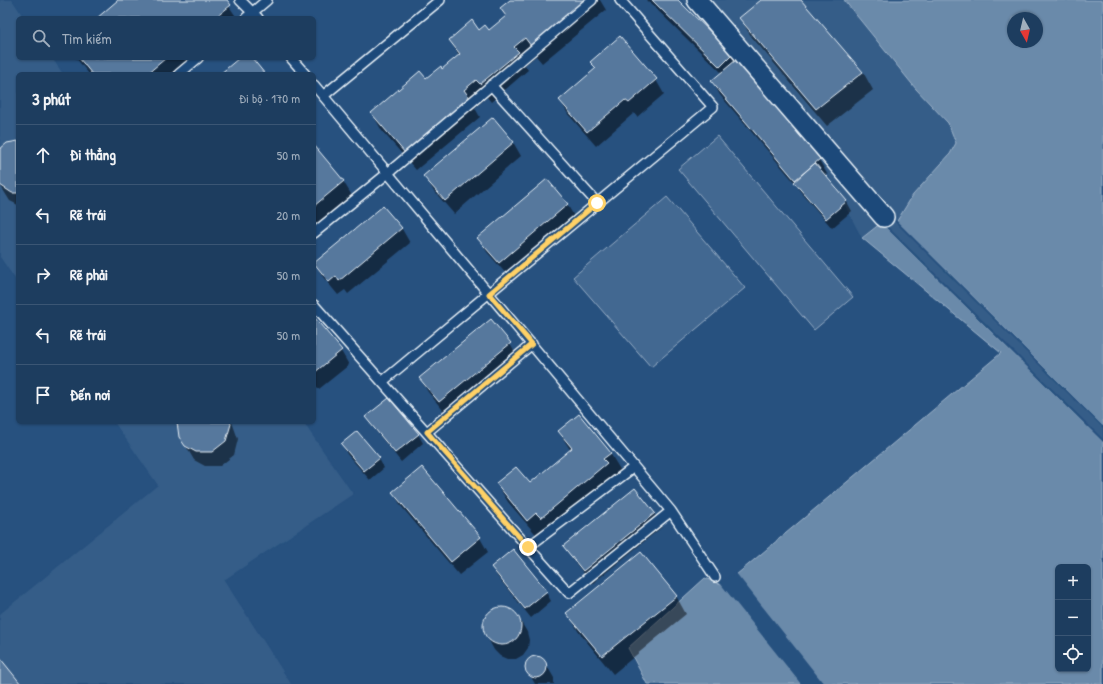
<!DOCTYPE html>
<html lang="vi">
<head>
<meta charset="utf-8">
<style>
	body { margin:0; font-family:"Patrick Hand",sans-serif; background:#254465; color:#f1f3f6 }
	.controls { position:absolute; right:12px; bottom:12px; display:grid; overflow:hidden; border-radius:6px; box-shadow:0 1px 3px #0004 }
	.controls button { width:36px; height:36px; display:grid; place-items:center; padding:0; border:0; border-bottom:1px solid #3b5674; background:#1d3d5f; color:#f1f3f6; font:20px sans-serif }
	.compass { position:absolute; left:1007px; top:12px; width:36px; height:36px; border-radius:50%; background:#1d3d5f; box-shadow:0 1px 3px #0004; rotate:172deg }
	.stop { position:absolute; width:12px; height:12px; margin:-9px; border:3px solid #ffd166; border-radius:50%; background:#fff }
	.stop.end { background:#ffd166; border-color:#fff; box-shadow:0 1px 4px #0008 }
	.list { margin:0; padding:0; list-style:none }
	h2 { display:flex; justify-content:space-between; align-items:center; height:52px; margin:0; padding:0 16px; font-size:17px }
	h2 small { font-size:13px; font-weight:400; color:#a0aebd }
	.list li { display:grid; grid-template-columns:26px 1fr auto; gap:12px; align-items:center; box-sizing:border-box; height:60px; padding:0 16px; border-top:1px solid #3b5674 }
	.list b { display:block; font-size:15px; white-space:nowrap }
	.list em { font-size:13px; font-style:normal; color:#a0aebd }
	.icon { flex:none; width:22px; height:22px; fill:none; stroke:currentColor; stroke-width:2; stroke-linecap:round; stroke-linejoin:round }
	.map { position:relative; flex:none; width:1103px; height:684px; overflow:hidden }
	.search { position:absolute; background:#1d3d5f; box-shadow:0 1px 3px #0004; left:16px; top:16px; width:300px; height:44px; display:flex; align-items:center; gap:10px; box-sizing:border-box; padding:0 14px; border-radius:6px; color:#a0aebd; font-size:15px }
	.panel { position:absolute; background:#1d3d5f; box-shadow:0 1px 3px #0004; left:16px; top:72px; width:300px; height:352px; border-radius:6px }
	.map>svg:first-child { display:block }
	.built { fill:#355d88 }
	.green { fill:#436891; stroke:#96acc4 }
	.water { fill:#6b8aaa; stroke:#9db3c9; fill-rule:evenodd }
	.pier { fill:#27517f }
	.shadow { fill:#0007 }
	.building { fill:#57789d; stroke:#e8f1f8 }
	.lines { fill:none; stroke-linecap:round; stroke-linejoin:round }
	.service-casing { stroke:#e8f1f8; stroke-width:12 }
	.minor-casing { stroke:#e8f1f8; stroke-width:22 }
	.service { stroke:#1f4a7a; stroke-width:9 }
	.minor { stroke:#1f4a7a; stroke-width:19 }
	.route { stroke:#ffd166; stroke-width:5 }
</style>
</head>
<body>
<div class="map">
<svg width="1103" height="684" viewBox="0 0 1103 684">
	<rect width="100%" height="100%" fill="#27517f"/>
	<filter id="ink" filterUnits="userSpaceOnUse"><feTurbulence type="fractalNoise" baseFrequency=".025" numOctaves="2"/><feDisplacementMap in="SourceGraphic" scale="8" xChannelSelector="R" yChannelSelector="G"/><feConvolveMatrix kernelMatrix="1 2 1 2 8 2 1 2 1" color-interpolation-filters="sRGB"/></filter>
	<g filter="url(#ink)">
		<path class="built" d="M0,0h12l12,18h-6v40h34l11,16h-45v209l-18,-26z
			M682,0h162l72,89 32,34 8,20 -6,11 -37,41 190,231v16l-222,-219 -19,15 -42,-79 -84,-99z
			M114,422h189l50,72 -129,86 67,104h-291v-70l158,-129z"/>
		<path class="green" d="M717,136l136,161 -39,33 -136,-161z
			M667,197l78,91 -94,79 -78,-90z"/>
		<path class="water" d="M844,0h259v426l-206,-205 16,-26 37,-41 6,-11 -8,-20 -32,-34zM1013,18h24v24h-24z
			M881,223l222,219v242h-456l-19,-36 77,-70 16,7 15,-10 265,-222 -139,-115zM1058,567h30v102h-30z"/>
		<path class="pier" d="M895,219l208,207v2l-208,-206z
			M882,221l221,218v3l-222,-219z
			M736,573l88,111h-23l-81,-101z"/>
		<path class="shadow" d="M120,0h105l12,18h-139z
			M512,0h88l6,10 -64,53 -6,-7 -11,9 3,5 -37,32 -4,-5 -12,11 5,9 -64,53 -34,-39 -10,-18 70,-43 17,-14 -9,-16 29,-9h10l17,-14 -5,-9z
			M647,0h30l55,54 6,10 81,96 8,14 -2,2 22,26 5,9 -20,17 -32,-37 -4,-7 -76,-89 -8,-14 10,-8z
			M762,0h38l63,72 10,18 -46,36 -76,-90 -11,-18z
			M620,38l36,42 8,14 -27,23 -3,-4 -38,33 -28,-32 -8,-14 36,-31 -4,-7z
			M76,58h123l-20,16h-90z
			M18,142v63l-8,-4 -10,-16v-34z
			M513,142l8,14 -67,58 -21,-24 -8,-14z
			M314,147l29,34 11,18 -40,33z
			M567,204l8,14 -67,58 -21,-24 -8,-14z
			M383,207l19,22 8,14 -62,51 -3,-4 -7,5 -15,-18 -8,-14z
			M314,319l27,32 8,14 -30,24 -5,-5z
			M491,321l19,23 8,14 -71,57 -19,-23 -8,-14z
			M366,417l52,17 5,9 -22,19 -29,-36z
			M178,422h54l6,17 -4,16 -14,11h-15l-11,-6 -14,-24z
			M559,432l51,21 11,18 -8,6 3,5 -64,54 -5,-5 -8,7 -31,-36 -11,-18 33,1 41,-34z
			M342,444l37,15 5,9 -14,12 -23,-26z
			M393,492l87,46 8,14 -29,23 -58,-69z
			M654,513l8,14 -70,57 -19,-24 -8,-14z
			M513,550l33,42 5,9 -20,17 -34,-42 -5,-9z
			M676,596l10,18 -73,60 -35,-43 -10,-18z
			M505,608l8,3 5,6 9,15 2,8 -1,8 -5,7 -7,4h-9l-7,-3 -6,-6 -8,-15 -2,-8 1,-8 5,-6 7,-4z
			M534,657h5l4,2 11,19v6h-19l-9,-16 1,-5 2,-4z"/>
		<path class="building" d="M118,0h109l4,5 -16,13h-118z
			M510,0h76l-55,46 -6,-8 -11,9 5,5 -39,32 -4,-4 -12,10 6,8 -65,55 -34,-40 49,-42 6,7 15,-12 1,3 18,-15 -11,-14 23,-20 7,10 6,-5 4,5 17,-14 -6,-8z
			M652,0h26l55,54 -13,13z
			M761,0h40l62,72 -47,37 -77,-91z
			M620,36l37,43 -28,24 -4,-3 -38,32 -28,-32 37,-32 -6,-6z
			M79,58h87l-19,16h-55z
			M239,58h13l13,16h-45z
			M736,60l84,99 -25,21 -84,-99z
			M493,117l21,25 -69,59 -22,-25z
			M18,141v52h-6l-12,-8v-36l7,-6z
			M314,145l30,36 -30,25z
			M815,163l32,38 -21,18 -32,-37z
			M547,179l21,25 -69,59 -22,-25z
			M383,206l19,22 -63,53 -3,-5 -7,6 -15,-19z
			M314,317l28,33 -28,23z
			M491,319l20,24 -72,59 -20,-24z
			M389,398l30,36 -24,19 -30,-36z
			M579,414l32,39 -8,6 4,4 -66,55 -5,-5 -9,8 -31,-38 20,-16 14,16 42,-35 -14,-17z
			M177,422h53l1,2 -5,17 -14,11h-16l-11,-6 -6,-9z
			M357,431l23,27 -16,13 -23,-27z
			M422,467l59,70 -30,25 -59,-70z
			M635,488l20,25 -72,58 -20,-25z
			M513,549l34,42 -22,18 -34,-42z
			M641,552l36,44 -75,60 -36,-43z
			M483 626a19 19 0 1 1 38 0a19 19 0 1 1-38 0Z
			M525 667a11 11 0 1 1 22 0a11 11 0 1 1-22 0Z
			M0,658l21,26h-21z"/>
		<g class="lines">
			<g class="service-casing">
				<path id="service" d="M240,0l18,18
					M246,18l21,-18
					M291,58l14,16
					M179,74l19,-16
					M314,85l357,426 44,66
					M491,85l106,118
					M323,96l117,-96
					M314,233l74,-60 204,-173
					M314,305l214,242 106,-80
					M382,382l331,-275 -93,-107
					M427,432l105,-88
					M528,547l41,46 102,-82"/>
			</g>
			<g class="minor-casing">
				<path id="minor" d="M697,0l187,217"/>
			</g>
			<use href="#service" class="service"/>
			<use href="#minor" class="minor"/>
		</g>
	</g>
	<g class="lines" filter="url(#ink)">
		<path class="route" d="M528,547l-101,-115 105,-88 -43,-50 108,-91"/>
	</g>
</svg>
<div class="controls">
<button>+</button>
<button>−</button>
<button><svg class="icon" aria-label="locate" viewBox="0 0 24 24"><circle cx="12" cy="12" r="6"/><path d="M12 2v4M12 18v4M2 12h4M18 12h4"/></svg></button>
</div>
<svg class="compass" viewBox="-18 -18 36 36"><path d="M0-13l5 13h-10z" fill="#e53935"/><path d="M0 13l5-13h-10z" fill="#a0aebd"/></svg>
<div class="stop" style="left:597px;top:203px"></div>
<div class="stop end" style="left:528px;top:547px"></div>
<div class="search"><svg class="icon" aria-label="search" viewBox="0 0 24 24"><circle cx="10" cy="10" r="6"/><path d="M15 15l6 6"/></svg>Tìm kiếm</div>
<section class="panel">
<h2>3 phút<small>Đi bộ · 170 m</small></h2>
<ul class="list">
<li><svg class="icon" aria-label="ahead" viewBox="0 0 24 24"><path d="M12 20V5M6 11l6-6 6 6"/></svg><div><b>Đi thẳng</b></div><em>50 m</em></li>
<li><svg class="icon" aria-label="left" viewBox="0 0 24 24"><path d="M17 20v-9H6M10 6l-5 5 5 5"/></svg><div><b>Rẽ trái</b></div><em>20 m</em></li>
<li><svg class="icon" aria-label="right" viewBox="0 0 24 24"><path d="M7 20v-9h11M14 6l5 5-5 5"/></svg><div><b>Rẽ phải</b></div><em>50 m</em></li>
<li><svg class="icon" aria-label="left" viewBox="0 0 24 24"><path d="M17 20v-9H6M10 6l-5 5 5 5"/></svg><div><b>Rẽ trái</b></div><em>50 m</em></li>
<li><svg class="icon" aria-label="arrive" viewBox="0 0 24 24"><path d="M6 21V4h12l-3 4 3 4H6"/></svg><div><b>Đến nơi</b></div></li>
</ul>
</section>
</div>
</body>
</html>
